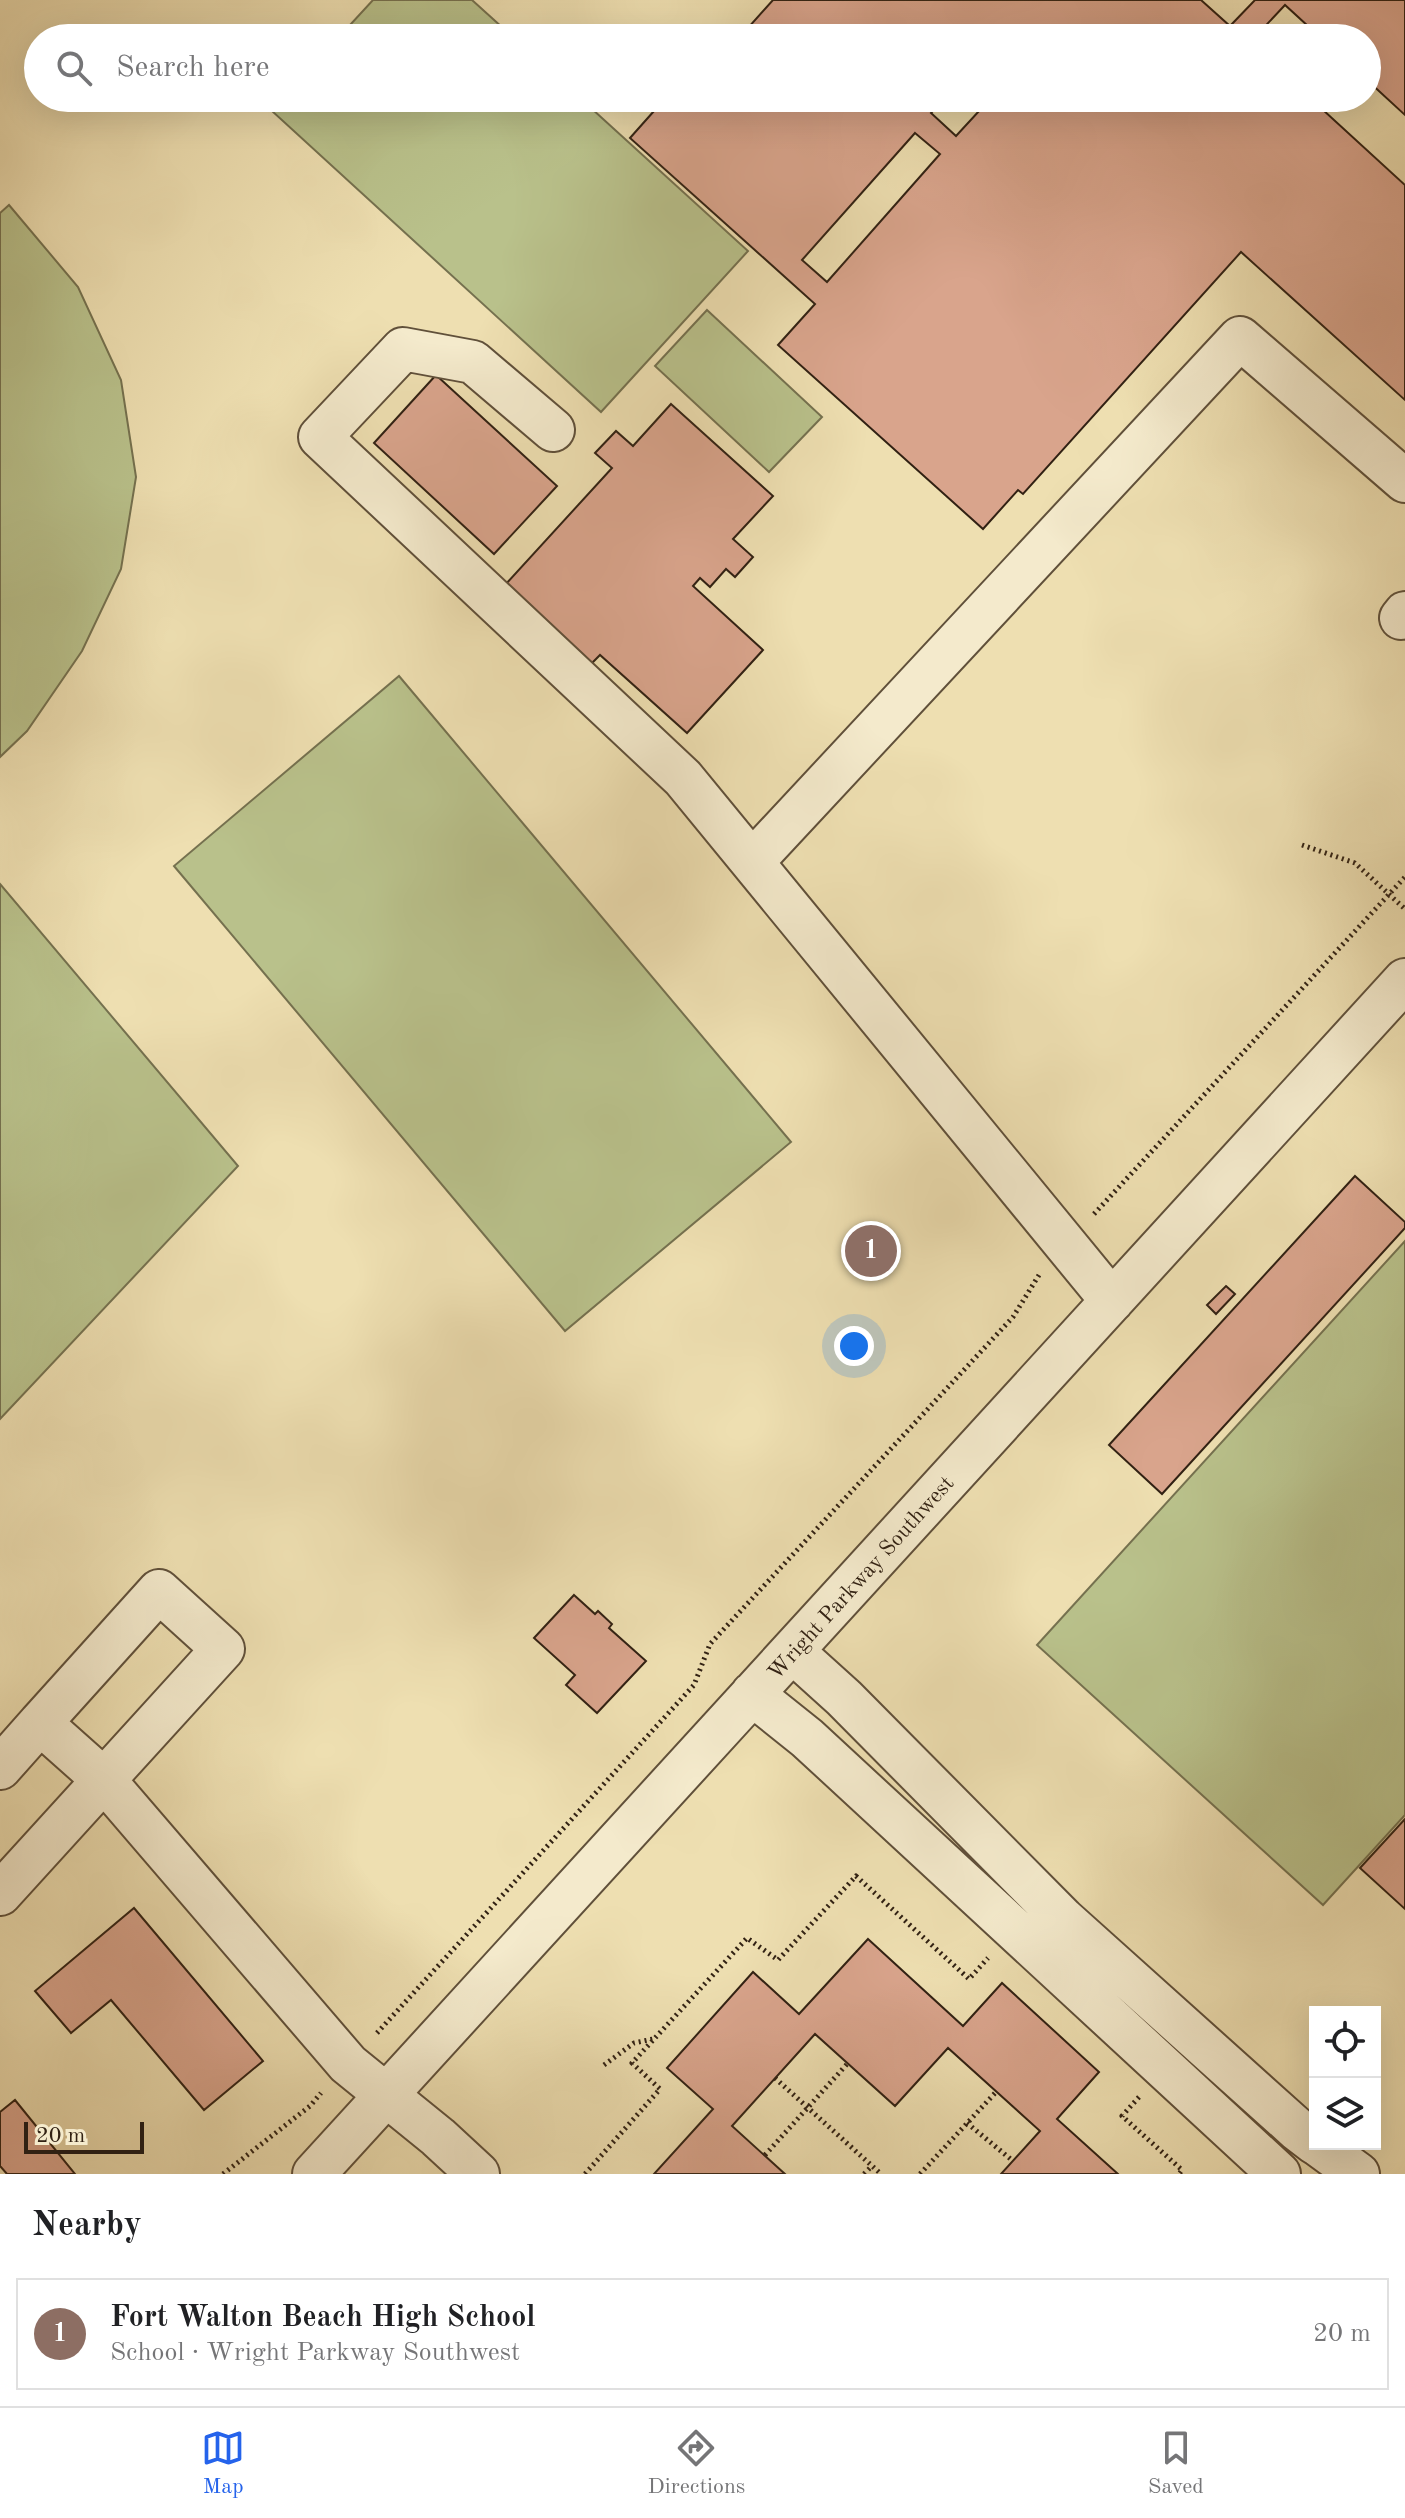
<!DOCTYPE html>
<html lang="en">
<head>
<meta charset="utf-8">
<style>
	body { margin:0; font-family:"Old Standard TT",serif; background:#f2f2f2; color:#202124 }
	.controls { position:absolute; right:24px; bottom:24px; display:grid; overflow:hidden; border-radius:0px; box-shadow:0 8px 32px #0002 }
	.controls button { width:72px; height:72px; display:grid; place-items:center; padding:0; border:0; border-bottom:2px solid #e0e0e0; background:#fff; color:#202124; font:40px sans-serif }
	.scale { position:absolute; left:24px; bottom:20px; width:120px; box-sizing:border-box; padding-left:8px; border:4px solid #312113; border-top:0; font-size:22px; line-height:28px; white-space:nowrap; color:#312113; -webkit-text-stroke:6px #f4eacc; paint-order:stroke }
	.you { position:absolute; left:854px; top:1346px; width:28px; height:28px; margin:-20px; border:6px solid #fff; border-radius:50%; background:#1a73e8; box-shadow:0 0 0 12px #1a73e833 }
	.badge { display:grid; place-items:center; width:52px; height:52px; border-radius:50%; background:#2563eb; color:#fff; font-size:26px; font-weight:700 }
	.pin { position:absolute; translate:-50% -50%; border:4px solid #fff; box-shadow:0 2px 8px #0006 }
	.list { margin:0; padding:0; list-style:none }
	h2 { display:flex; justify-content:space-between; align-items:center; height:104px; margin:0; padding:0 32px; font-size:34px }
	h2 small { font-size:26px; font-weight:400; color:#757577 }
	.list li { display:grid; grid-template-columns:52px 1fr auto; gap:24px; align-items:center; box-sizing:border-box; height:112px; margin:0 16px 16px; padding:0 16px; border:2px solid #e0e0e0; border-radius:0px }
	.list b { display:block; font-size:30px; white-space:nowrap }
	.list p { margin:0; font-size:26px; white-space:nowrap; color:#757577 }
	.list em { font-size:26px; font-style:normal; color:#757577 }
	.icon { flex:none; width:44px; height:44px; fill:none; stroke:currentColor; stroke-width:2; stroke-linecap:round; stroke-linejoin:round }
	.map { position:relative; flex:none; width:1405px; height:2174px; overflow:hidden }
	.search { position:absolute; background:#fff; box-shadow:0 8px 32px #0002; left:24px; right:24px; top:24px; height:88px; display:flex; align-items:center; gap:20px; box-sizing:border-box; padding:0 28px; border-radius:44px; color:#757577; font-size:30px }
	.sheet { height:232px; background:#fff }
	nav { display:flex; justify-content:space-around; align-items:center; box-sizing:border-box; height:112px; border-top:2px solid #e0e0e0; background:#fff; font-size:22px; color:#757577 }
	nav a { display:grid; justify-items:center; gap:4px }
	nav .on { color:#2563eb }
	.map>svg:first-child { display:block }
	.green { fill:#b9c18b; stroke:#75714f; stroke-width:2 }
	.building { fill:#d9a48c; stroke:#312113; stroke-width:2; fill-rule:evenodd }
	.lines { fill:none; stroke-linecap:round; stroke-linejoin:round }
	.minor-casing { stroke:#60503a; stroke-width:46 }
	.path { stroke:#312113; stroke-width:5; stroke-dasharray:2 4; stroke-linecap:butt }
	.minor { stroke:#f4eacc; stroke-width:42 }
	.labels { text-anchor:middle; stroke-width:8; stroke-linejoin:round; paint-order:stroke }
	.street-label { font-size:22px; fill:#312113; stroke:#f4eacc }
</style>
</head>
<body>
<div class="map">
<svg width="1405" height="2174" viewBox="0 0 1405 2174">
	<rect width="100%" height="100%" fill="#eedfb1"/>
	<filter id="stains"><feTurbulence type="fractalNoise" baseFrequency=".0025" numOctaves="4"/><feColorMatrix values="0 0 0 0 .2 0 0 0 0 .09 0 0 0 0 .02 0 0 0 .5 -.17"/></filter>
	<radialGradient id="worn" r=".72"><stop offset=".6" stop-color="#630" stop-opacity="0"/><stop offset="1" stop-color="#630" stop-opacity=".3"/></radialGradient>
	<path class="green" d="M373,0h99l42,38h-176z
		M284,98h296l168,153 -147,161 -329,-301z
		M9,205l69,82 43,93 15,97 -15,92 -39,82 -55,80 -27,26v-544z
		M707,310l115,107 -53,55 -114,-106z
		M399,676l392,466 -226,189 -391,-465z
		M0,884l238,282 -238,253z
		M1405,1241v574l-82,90 -286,-260z"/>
	<path class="building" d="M773,0h428l29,26 25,-26h150v115l-38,-35v-42h-46l-36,-33 -31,33h-240l-8,-7 -6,7h-261z
		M657,98h288l-14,15 25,23 35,-38h319l95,87v215l-164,-148 -218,242 -5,-4 -35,39 -205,-184 37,-41 -185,-166 32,-36zM915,133l25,21 -113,128 -25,-22z
		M436,375l121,111 -63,68 -120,-111z
		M671,404l102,92 -40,43 20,18 -18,20 -9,-8 -16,18 -10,-9 -7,8 70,64 -76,83 -87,-78 -8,8 -87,-78 107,-117 -17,-15 21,-22 17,15z
		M1355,1176l50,46v6l-243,266 -53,-49z
		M1226,1286l9,8 -19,20 -9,-9z
		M574,1595l21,19 3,-3 14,13 -3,4 37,33 -49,52 -31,-28 9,-10 -41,-37z
		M1405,1819v90l-45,-41z
		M134,1908l129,153 -59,49 -93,-110 -40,33 -36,-42z
		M868,1939l95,87 39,-43 97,89 -42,47 61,55h-117l39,-43 -92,-83 -53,58 -80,-72 -83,92 53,48h-131l59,-65 -46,-41 86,-96 46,42z
		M15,2100l60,74h-68l-7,-8v-54z"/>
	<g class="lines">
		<g class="minor-casing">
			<path id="minor" d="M553,430l-80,-68 -70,-13 -83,88 363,341 429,523
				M1401,618l4,-5
				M752,862l488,-524 165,143
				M792,1651l52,47 219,221 235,211 17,13
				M752,1694l55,44 472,436
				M0,1768l40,-45
				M0,1894l223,-245 -64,-58 -119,132 64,57 244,284 90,73 40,37
				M1317,2144l41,30
				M314,2174l1091,-1194"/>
		</g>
		<path class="path" d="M1302,845l53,18 50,46
			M1094,1214l311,-337
			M377,2033l317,-348 16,-41 303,-327 26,-42
			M604,2065l30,-22 19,-4
			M775,2078l106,96
			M1139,2097l-17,19 60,54 -3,4
			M967,2123l46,38
			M765,2155l83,-92
			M223,2174l87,-68 11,-13
			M585,2174l75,-85 -28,-26 115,-125 31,22 78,-84 113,103 19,-21
			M864,2174l8,-8
			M920,2174l76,-82"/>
		<use href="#minor" class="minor"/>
	</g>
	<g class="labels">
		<g class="street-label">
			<text transform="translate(860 1577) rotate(-48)" y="8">Wright Parkway Southwest</text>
		</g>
	</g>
	<rect width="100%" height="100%" filter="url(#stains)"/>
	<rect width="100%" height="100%" fill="url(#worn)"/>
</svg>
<div class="controls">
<button><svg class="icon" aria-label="locate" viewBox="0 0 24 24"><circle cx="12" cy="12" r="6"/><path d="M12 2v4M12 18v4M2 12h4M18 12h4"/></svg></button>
<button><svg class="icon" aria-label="layers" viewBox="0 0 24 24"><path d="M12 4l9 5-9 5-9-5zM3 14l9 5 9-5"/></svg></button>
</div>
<div class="scale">20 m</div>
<div class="you"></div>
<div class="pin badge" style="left:871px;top:1251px;background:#8d6e63">1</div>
<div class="search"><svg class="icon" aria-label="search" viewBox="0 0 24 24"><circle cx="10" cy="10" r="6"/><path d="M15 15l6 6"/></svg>Search here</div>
</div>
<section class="sheet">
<h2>Nearby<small></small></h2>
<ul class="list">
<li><span class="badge" style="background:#8d6e63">1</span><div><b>Fort Walton Beach High School</b><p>School · Wright Parkway Southwest</p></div><em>20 m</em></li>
</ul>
</section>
<nav>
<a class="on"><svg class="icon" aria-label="map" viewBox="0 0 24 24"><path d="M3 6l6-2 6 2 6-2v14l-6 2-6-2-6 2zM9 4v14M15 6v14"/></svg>Map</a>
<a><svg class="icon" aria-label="directions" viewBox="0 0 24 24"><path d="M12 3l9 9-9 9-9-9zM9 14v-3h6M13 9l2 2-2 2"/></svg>Directions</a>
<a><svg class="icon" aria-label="saved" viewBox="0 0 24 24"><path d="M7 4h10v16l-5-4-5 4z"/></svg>Saved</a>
</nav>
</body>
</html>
